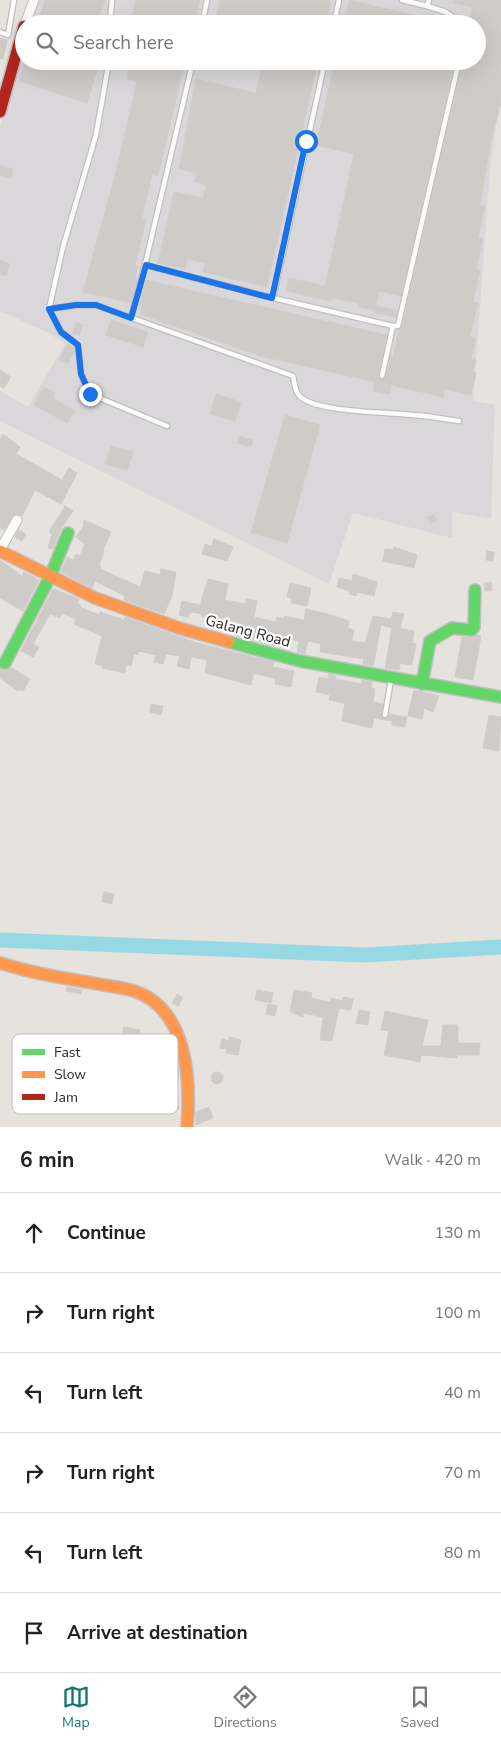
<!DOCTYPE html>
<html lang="en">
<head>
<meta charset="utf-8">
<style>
	body { margin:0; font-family:"Nunito Sans",sans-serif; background:#f6f6f6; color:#222 }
	.stop { position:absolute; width:15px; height:15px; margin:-11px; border:4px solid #1a73e8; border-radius:50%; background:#fff }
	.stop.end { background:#1a73e8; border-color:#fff; box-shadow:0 1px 5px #0008 }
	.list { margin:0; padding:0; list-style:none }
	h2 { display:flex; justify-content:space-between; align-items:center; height:65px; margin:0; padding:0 20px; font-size:21px }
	h2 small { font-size:16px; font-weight:400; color:#767676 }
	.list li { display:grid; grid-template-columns:32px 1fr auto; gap:15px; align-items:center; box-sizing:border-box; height:80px; padding:0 20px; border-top:1px solid #e0e0e0 }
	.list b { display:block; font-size:19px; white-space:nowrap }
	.list em { font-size:16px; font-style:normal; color:#767676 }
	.icon { flex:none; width:28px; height:28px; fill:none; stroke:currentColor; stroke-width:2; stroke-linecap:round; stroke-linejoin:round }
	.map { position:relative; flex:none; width:501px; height:1127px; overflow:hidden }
	.search { position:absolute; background:#fff; box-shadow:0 5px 20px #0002; left:15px; right:15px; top:15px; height:55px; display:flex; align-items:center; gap:12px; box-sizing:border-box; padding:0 18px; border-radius:28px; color:#767676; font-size:19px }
	.sheet { height:545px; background:#fff }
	nav { display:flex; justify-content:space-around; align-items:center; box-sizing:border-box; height:70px; border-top:1px solid #e0e0e0; background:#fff; font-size:14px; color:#767676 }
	nav a { display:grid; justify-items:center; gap:2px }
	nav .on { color:#0f766e }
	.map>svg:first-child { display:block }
	.industrial { fill:#dad7da }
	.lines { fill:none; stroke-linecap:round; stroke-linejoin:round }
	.river { stroke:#96d8e4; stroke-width:15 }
	.building { fill:#cecbc8; stroke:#d1ceca }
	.lane-casing { stroke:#c0bfbf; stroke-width:7 }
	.street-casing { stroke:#c0bfbf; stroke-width:11 }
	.fast-casing { stroke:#c0bfbf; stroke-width:14 }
	.slow-casing { stroke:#c0bfbf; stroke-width:14 }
	.jam-casing { stroke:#c0bfbf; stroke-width:14 }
	.lane { stroke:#fbfbfa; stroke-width:4.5 }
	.street { stroke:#fbfbfa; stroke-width:9 }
	.fast { stroke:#63d668; stroke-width:11 }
	.slow { stroke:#ff974d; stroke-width:11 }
	.jam { stroke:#b3261e; stroke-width:11 }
	.route { stroke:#1a73e8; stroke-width:6 }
	.labels { text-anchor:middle; stroke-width:4.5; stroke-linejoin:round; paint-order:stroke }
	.street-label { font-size:15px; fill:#292929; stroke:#fff }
	.key { fill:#fff; stroke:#bfbfbf; stroke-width:1 }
	.key-label { font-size:14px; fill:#292929 }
</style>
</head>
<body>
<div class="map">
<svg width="501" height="1127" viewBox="0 0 501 1127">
	<rect width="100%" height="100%" fill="#e6e2de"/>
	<path class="industrial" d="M38,0h463v89l-11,81 -17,231 22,4 -4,114 -39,-7v26l-99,-25 -24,71 -329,-163v-30l28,16 37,-63 -16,-11 -49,-22v-183l24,-88v21h453v-37h-448z"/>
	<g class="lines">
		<path class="river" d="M0,940l365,15 136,-8"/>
	</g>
	<path class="building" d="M45,0h60l-8,24h-59z
		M136,0h64l-6,24h-64z
		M220,0h111l-5,24h-70l-26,-6 -2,6h-10l2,-9h-3z
		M349,0l90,21v3h-95z
		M453,0h48v103l-10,37 -11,65 5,1 -7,32 5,1 -7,30 4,1 -7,32 5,1 -8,33 6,2 -5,21 5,1 -3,13h3l-5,22 -27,-6 -1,8 -52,-12 -1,9 -17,-3 2,-9 -115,-26 -120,-42 1,-8 -2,-1 6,-25 242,55 -9,41 3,4 4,-1 6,-26 2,6 6,-29 3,-3 61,-266h14v-37h-8l3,-17 -19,-4z
		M0,38l7,2 -4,19 -3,-1z
		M25,61h75l-13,42 -68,-22z
		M131,61h54l-27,115 -6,-2 -10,44 4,1 -11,46 3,1 -3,12h2l-6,25 -48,-11 34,-124 20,-87 -10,-2z
		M263,61h55l-51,226 -64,-15 2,-9 -17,-4 -3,10 -27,-6 16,-71 29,6 3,-13 -11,-3 2,-9 -18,-4 17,-90 60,14z
		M335,61h120l-54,235 -22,-5 -4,19 -17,-3 1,-4 -27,-5 -1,3 -45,-10 3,-13 36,8 29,-132 -38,-9z
		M0,165l13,4 -2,9 -11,-3z
		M0,260l10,4 -4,12 -6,-2z
		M376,306l22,4 -2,7 -21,-4z
		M111,320l37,12 -5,15 -37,-12z
		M76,322l7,3 -4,10 -6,-2z
		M68,344l6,4 1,3 -8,13 -8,-4z
		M0,370l11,7 -7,11 -4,-2z
		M44,387l11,6 -2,5 22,13 -8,12 -33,-18z
		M216,394l25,8 -6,19 -25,-7z
		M285,415l35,10 -33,118 -36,-10z
		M3,434l17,13 -4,7 46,26 7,-12 8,5 -16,31 -26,-14 -13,26 -5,-2 -4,1 -9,15 -4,-2v-89z
		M239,436l14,4 -2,7 -14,-4z
		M111,446l22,6 -6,18 -22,-6z
		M65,506l8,5 -13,19 -7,19 -5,-1 4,-14 -3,-2z
		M434,515l3,6 -7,3 -3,-7z
		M84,520l27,12 -8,18 1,1 -5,14 2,1 -1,3 40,18 5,-16 15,4 1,-6 15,3 -4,24 -8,18 -40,-14 1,-4 -30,-15 -3,7 -31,-16 6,-15 6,3 3,-6 4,2 5,-12 -9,-7 7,-10z
		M19,530l7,4 -4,7 -7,-4z
		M214,539l19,8 -6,14 -25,-7 3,-10 7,2z
		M394,547l23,8 -3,13 -31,-7 2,-12 8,1z
		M487,551l7,1 -1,9 -7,-1z
		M0,560l22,16 2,-4 15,8 -16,31 -23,-13z
		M353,574l24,8 -3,14 -17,-4 -1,4 -7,-2 1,-3 -13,-4 2,-9 13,3z
		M208,579l20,5 -3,16 21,4v-5l11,2 -3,16 22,5 1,-5 7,2v-3l20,4 2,-11 22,5 21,7 -1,7 6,2 -2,11 13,2 8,-27 18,3 2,-7 11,2 -4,14 14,3 -2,12 4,1 -4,21 -12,-2 -1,7 -14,-2 7,-40 -11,-3 -8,41 -10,-2 1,-5 -44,-7 1,-8 -13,-3 -3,13 -3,-1 -5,-1 2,-11 -13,-3 -2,10 -49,-13 3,-13 -23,-5 -1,2 -12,-2v-3l-12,-2 -2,5 -9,-2 3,-14 18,4z
		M491,582l1,9h-7l-1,-8z
		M290,583l21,5 -4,18 -16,-3 1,-5 -5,-1z
		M53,589l26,10 -2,4 4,2 -1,2 19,8 1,-3 24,8 1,-3 69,25 80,20 -2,5 22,4 -3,16 -16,-3 1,-5 -22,-6 -3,12 -38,-10 -8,-2 2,-13 -16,-3 -2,12 -12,-3 3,-10 -14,-2 -3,10 -9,-2 2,-7 -17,-4 -1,4 -4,-1 -3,12 -5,-1 -1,8 -23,-5 1,-2 -8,-2 7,-28 -28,-12 2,-5 -14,-6 -2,5 -10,-4 -17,30 6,3 -6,10 -12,-6z
		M478,635l3,1 -8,44 -18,-3 7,-40 10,1z
		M11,668l19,11 -7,12 -4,-2 -1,2 -18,-13v-9l6,2z
		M329,674l7,2 -1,3 27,5v-4l10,2 -1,6 4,1 -2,13 10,2 -1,14 5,1 2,-5 18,3 -2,10 -13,-2v-4l-18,-3 -2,10 -30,-7 3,-18 -16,-3 1,-5 -14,-3 3,-15 9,2z
		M414,690l25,6 -6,16 -9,-4 -2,11 -14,-3z
		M151,704l12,2 -2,9 -11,-3z
		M489,715l12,2 -2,34 -16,-3z
		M104,892l10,2 -2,10 -10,-2z
		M67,987l15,3 -1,4 -15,-3z
		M257,990l16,3 -2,10 -16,-3z
		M294,990l18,3 -1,5 19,4 1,-4 11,3 1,-4 10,2 -2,11 -12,-2 -7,33 -12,-1 3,-23 -20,-4v4l-13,-5z
		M177,994l6,4 -5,8 -6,-3z
		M268,1004l9,2 -2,10 -9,-2z
		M359,1010l11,2 -2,13 -12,-2z
		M385,1011l43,9 -6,26h19l2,-21h15v18h22l-1,12h-22v3l-36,-3 -1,7 -36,-7 5,-24 -8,-1z
		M124,1027l16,3 -3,13 -16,-4z
		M229,1037l12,3 -3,15 -12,-2 1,-4 -7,-1 2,-9 7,2z
		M176,1056l3,13 -1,9 -6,-20z
		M211 1078a6 6 0 1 1 12 0a6 6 0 1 1-12 0Z
		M173,1090l6,18 -17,5 -6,-18z
		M209,1107l4,11 -17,7v-13z"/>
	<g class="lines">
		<g class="lane-casing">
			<path id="lane" d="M402,0l25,6 2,-6
				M427,6l19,6 17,12
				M110,24l2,-24
				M202,24l5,-24
				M334,24l5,-24
				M0,32l8,3 6,-35
				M109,61l-13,74 -33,112 -14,62 12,23 17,13 3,29 9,20 77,32
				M193,61l-48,204 128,33 120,28h5l61,-265
				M273,298l52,-237
				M49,309l27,-4h20l197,71c1,5 2,14 5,18 12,19 93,18 115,21 16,1 31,4 46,6
				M131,318l14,-53
				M382,376l11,-50
				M385,715l6,-36"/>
		</g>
		<g class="street-casing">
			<path id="street" d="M25,24l9,-24
				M0,550l17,-30"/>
		</g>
		<g class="fast-casing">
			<path id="fast" d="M229,642l71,19 201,36
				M5,663l45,-86 18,-44
				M422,684l8,-43 22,-13 20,2 2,-3 1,-37"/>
		</g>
		<g class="slow-casing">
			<path id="slow" d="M0,551l95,47 84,30 50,14
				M0,963c31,10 61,15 93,20 13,3 29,4 41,8 54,18 57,90 53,136"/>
		</g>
		<g class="jam-casing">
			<path id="jam" d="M0,112l24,-86"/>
		</g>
		<use href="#lane" class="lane"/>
		<use href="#street" class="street"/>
		<use href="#fast" class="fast"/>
		<use href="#slow" class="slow"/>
		<use href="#jam" class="jam"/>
	</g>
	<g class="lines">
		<path class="route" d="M90,394l-9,-20 -3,-29 -17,-13 -12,-23 27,-4h20l35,13 15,-53 126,33 34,-157"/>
	</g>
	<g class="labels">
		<g class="street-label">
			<text transform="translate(248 631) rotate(15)" y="5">Galang Road</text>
		</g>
	</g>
	<rect x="12" y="1034" width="166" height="80" rx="8" class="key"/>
	<rect x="22" y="1049" width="23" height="6" fill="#63d668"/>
	<rect x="22" y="1071" width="23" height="7" fill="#ff974d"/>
	<rect x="22" y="1094" width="23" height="6" fill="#b3261e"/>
	<g class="key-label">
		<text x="54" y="1057">Fast</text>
		<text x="54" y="1079">Slow</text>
		<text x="54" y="1102">Jam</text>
	</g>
</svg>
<div class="stop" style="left:306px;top:141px"></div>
<div class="stop end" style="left:90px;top:394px"></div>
<div class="search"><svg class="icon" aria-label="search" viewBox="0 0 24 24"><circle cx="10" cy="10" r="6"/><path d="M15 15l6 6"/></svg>Search here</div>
</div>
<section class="sheet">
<h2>6 min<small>Walk · 420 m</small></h2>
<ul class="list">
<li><svg class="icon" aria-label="ahead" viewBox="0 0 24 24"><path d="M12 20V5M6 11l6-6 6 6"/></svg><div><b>Continue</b></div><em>130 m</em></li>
<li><svg class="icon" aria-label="right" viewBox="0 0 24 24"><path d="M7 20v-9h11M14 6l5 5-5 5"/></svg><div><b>Turn right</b></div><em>100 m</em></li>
<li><svg class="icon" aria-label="left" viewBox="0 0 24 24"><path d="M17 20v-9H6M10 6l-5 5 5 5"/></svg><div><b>Turn left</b></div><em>40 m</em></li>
<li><svg class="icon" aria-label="right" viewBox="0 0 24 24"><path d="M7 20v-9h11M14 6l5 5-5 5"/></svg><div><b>Turn right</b></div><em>70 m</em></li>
<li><svg class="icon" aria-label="left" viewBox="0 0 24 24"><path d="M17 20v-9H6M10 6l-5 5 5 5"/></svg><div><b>Turn left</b></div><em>80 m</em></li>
<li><svg class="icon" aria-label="arrive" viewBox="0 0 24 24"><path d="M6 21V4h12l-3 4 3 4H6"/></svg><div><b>Arrive at destination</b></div></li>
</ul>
</section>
<nav>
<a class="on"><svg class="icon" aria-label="map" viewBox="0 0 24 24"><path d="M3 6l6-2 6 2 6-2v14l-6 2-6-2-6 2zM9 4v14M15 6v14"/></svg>Map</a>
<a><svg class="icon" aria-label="directions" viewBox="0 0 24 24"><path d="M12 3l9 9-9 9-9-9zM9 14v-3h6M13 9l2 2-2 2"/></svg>Directions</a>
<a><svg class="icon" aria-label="saved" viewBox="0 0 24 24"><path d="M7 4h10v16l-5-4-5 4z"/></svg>Saved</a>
</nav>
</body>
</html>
